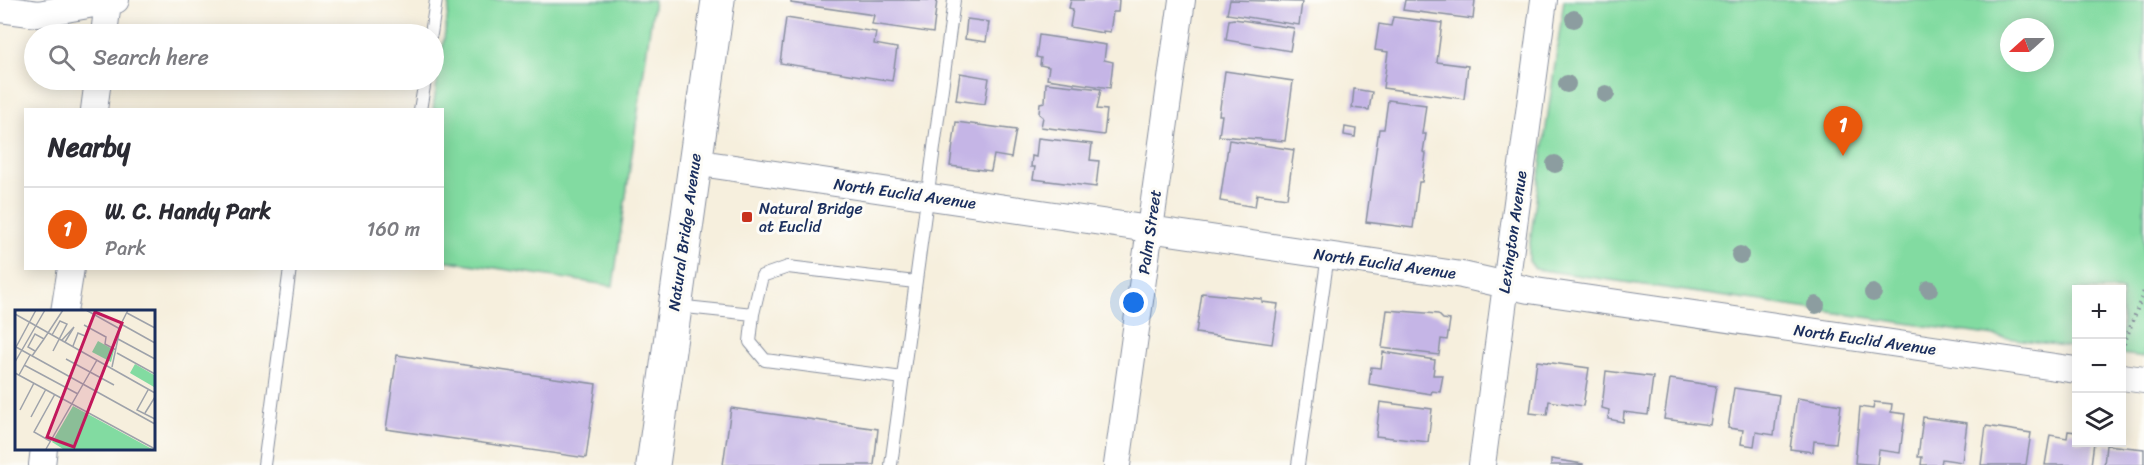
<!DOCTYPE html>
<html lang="en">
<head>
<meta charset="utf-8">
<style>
	body { margin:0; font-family:Sriracha,sans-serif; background:#f7f7f7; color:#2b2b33 }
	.controls { position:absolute; right:18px; bottom:18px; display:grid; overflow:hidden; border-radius:0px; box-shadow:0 3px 15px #0003 }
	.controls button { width:54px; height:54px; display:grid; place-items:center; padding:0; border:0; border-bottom:2px solid #e1e1e2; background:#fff; color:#2b2b33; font:30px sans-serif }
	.compass { position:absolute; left:2000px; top:18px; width:54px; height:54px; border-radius:50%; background:#fff; box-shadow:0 3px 15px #0003; rotate:249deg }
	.you { position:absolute; left:1134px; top:303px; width:21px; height:21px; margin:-15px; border:4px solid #fff; border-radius:50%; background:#1a73e8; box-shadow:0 0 0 9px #1a73e833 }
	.badge { display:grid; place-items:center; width:39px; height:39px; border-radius:50%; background:#ea580c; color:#fff; font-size:20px; font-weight:700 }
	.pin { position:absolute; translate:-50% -50px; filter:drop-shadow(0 2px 3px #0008) }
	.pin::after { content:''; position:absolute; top:32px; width:21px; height:18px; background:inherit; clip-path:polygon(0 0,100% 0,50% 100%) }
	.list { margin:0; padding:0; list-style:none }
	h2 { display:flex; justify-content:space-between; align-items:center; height:78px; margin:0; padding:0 24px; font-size:26px }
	h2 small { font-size:20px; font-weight:400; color:#7c7c81 }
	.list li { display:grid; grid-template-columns:39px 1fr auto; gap:18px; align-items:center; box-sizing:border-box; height:84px; padding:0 24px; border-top:2px solid #e1e1e2 }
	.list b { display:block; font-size:22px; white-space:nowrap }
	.list p { margin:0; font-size:20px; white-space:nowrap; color:#7c7c81 }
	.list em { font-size:20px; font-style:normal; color:#7c7c81 }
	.icon { flex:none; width:33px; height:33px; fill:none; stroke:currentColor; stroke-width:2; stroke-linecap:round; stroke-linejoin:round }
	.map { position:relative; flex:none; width:2144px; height:465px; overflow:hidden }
	.search { position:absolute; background:#fff; box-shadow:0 3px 15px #0003; left:24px; top:24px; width:420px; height:66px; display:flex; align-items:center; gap:15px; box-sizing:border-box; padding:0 21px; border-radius:33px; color:#7c7c81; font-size:22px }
	.panel { position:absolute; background:#fff; box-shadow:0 3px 15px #0003; left:24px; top:108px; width:420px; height:162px; border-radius:0px }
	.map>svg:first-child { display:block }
	.green { fill:#82dba1; stroke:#4e8580; stroke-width:1.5; fill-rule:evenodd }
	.building { fill:#c5b5e6 }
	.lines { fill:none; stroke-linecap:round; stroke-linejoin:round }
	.lane-casing { stroke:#888f9e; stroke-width:14 }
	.street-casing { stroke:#888f9e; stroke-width:28 }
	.primary-casing { stroke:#888f9e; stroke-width:35 }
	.path { stroke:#888f9e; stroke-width:4; stroke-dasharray:1.5 4.5; stroke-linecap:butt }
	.lane { stroke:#fff; stroke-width:12 }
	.street { stroke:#fff; stroke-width:26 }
	.primary { stroke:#fff; stroke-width:33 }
	.tree { fill:#8c9da0 }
	.poi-dot { fill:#c8321e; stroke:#fdfcf7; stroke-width:2 }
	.labels { text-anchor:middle; stroke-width:6; stroke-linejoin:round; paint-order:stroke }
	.street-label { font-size:16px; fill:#1b2f5e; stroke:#fdfcf7 }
	.poi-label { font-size:16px; fill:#1b2f5e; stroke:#fdfcf7; text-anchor:start }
	.inset-road { fill:none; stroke:#9ea2aa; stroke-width:1.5 }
	.view { fill:#c2185b; fill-opacity:0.15; stroke:#c2185b; stroke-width:3 }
	.inset-edge { fill:none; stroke:#1b2f5e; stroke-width:3 }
</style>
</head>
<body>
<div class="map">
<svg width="2144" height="465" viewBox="0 0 2144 465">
	<rect width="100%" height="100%" fill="#fdfcf7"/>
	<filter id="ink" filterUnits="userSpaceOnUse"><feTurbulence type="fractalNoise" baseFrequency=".0167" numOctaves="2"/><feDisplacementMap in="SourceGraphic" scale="12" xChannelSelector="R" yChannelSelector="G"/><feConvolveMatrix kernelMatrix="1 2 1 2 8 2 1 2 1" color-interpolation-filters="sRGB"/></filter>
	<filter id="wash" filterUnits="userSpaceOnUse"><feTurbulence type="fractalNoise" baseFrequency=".008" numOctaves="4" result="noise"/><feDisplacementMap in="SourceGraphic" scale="24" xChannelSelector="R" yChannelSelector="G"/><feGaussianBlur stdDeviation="1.35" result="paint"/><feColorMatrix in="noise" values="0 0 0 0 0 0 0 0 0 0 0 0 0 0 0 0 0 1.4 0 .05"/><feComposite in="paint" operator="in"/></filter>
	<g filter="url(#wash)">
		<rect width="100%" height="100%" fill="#f6efdd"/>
		<path class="green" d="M450,0h204l-41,286 -170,-26 -1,-150 -9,-1z
			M1564,0h580v357l-22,-3v-64h-46v58l-541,-79 -6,-8v-12zM2009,27h36v36h-36z"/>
		<g id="blocks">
			<path class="building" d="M791,0h146l-4,33 -61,-9 2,-9 -83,-12z
				M1071,0h48l-1,12h-5l-3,20 -7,-1v2l-33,-6 3,-18 -4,-1z
				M1230,0l72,2 -3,23 -72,-11z
				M1405,0h70l-2,19 -70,-9z
				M1393,17l49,6 -5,39 31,4 -4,33 -81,-11 5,-36 -13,-2 4,-26 12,2z
				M786,18l90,14 -2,12 23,4 -5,33 -112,-18z
				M967,19l22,3 -3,20 -21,-3z
				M1234,19l60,9 -4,23 -64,-11 3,-20z
				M1039,35l67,10 -2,15 9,2 -3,26 -63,-9 2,-12 -9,-2 1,-7 -5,-1z
				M1225,71l68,10 -8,60 -66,-5 3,-21h-3z
				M960,73l29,5 -4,26 -29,-4z
				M1046,83l55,6 -4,20 10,1 -3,25 -63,-8 2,-10 -4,-3 1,-11 5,-1z
				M1354,89l18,3 -3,18 -17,-2z
				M1388,100l38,5 -4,29h4l-3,18 3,1 -4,29h-3l-6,46 -47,-6 13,-93h5z
				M956,122l60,8 -5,28 -17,-3 -3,16 -41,-5z
				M1345,127l11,2 -1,8 -11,-2z
				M1038,138l54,6 -2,16 9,1 -3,26 -63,-8 2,-12h-4l1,-11 4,1z
				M1229,140l65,10 -7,48 -30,-4 -2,13 -35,-6z
				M1202,293l60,6v3l16,2 -6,40 -76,-11z
				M1387,310l51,4 5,5 7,1 -3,20 -6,-1 -2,16 -57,-7z
				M1383,352l52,8 -2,15h10l-3,17 -8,-1 -1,3 -62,-10 2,-17 10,1z
				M397,355l199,29 -10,74 -200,-29z
				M1537,361l52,7 -6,38 -34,-5 -2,14 -17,-2z
				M1606,371l47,6 -5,38 -24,-3 -1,10 -15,-3 1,-9 -7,-2z
				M1670,379l46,7 -6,39 -46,-6z
				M1734,388l45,7 -5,40 -18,-3 -2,14 -13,-2 2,-14 -15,-2z
				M1797,398l44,7 -5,38 -22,-2 -1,11 -23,-3z
				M1380,402l52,7 -4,33 -52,-6z
				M1874,402l18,2 -1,8 14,2 -5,39 -21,-3 -2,15 -22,-2 5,-56 13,2z
				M731,408l147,21 -4,36h-151z
				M1923,417l44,6 -5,39 -20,-3 -1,6h-20l1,-8h-4z
				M1986,426l45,7 -5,32h-45z
				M2068,431l8,1v10h18l-3,23h-46l5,-30 17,3z
				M2106,445l38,4v16h-40z
				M1551,459l32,5v1h-32z"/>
		</g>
	</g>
	<g filter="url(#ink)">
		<use href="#blocks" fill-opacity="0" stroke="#888f9e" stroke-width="1.5"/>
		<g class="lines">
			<g class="lane-casing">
				<path id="lane" d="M431,34l5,-34
					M420,110l5,-30
					M676,306l77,8 -3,28 15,18 138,18
					M753,314l9,-38 26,-9 127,15
					M264,465l26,-197
					M891,465l63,-465
					M1298,465l30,-210"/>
			</g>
			<g class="street-casing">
				<path id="street" d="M0,9l38,5 78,-14
					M104,34l4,-32
					M94,110l4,-30
					M693,162l769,113 67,15 547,80
					M64,312l7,-44
					M2122,377l22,3
					M42,465l2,-17
					M1117,465l65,-465
					M1482,465l62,-465"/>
			</g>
			<g class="primary-casing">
				<path id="primary" d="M653,465l65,-465"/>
			</g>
			<path class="path" d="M2124,344l20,-53"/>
			<use href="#lane" class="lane"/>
			<use href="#street" class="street"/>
			<use href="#primary" class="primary"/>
		</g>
		<g class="tree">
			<circle cx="1574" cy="19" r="9"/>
			<circle cx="1567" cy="84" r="9"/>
			<circle cx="1606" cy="94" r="9"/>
			<circle cx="1555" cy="164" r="9"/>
			<circle cx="1740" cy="255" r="9"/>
			<circle cx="1929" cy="289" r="9"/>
			<circle cx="1873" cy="293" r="9"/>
			<circle cx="1816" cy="305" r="9"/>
		</g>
	</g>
	<rect class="poi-dot" x="741" y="211" width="12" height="12" rx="3"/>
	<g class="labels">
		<g class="street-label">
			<text transform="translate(905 193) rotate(8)" y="6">North Euclid Avenue</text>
			<text transform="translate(684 232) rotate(-82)" y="6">Natural Bridge Avenue</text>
			<text transform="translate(1149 232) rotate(-82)" y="6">Palm Street</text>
			<text transform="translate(1512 232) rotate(-82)" y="6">Lexington Avenue</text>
			<text transform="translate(1385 263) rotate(8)" y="6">North Euclid Avenue</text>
			<text transform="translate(1865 339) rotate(8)" y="6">North Euclid Avenue</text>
		</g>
		<g class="poi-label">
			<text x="759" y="214">Natural Bridge<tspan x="759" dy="18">at Euclid</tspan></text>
		</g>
	</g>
	<g transform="translate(15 310)">
		<rect width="140" height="140" fill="#f6efdd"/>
		<path d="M83,31l16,9 -3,12 -19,-10zM120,54l19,11v12l-24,-14zM58,96l79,43h-89l-11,-7z" fill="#82dba1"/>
		<path class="inset-road" d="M71,0l34,19M112,3l28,15M0,4l140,79M106,14l34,19M69,15l22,12 -1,7 11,6M37,25l8,-14 7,3 -14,27M103,29l37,20M47,30l12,-13 -9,15M58,36l5,-13 7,3M1,37l139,77M0,39l21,-39M20,41l-7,-4 7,-13 9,5 19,-29M102,43l38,21M17,46l12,-17M51,49l48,26M0,52l30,-52M9,55l54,29M97,57l9,-43 7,-14M0,63l140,76M4,65l11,-20M133,80l-11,20 18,9M5,100l14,-27M130,103l10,-16M16,107l15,-28M35,131l-16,-9 21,-38M31,139l51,-89"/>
		<path class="view" d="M80,2l27,11 -48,124 -27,-10z"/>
		<rect width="140" height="140" class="inset-edge"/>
	</g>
</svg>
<div class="controls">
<button>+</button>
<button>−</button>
<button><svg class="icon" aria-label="layers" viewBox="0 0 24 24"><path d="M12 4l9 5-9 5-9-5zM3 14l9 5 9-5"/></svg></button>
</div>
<svg class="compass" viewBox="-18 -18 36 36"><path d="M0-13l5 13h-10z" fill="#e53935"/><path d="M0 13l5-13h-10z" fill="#7c7c81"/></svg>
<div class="you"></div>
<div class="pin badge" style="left:1843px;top:156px">1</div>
<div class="search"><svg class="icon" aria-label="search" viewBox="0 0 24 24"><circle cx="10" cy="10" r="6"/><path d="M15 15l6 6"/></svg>Search here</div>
<section class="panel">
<h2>Nearby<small></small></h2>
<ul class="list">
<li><span class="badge">1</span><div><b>W. C. Handy Park</b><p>Park</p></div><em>160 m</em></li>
</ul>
</section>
</div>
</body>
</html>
